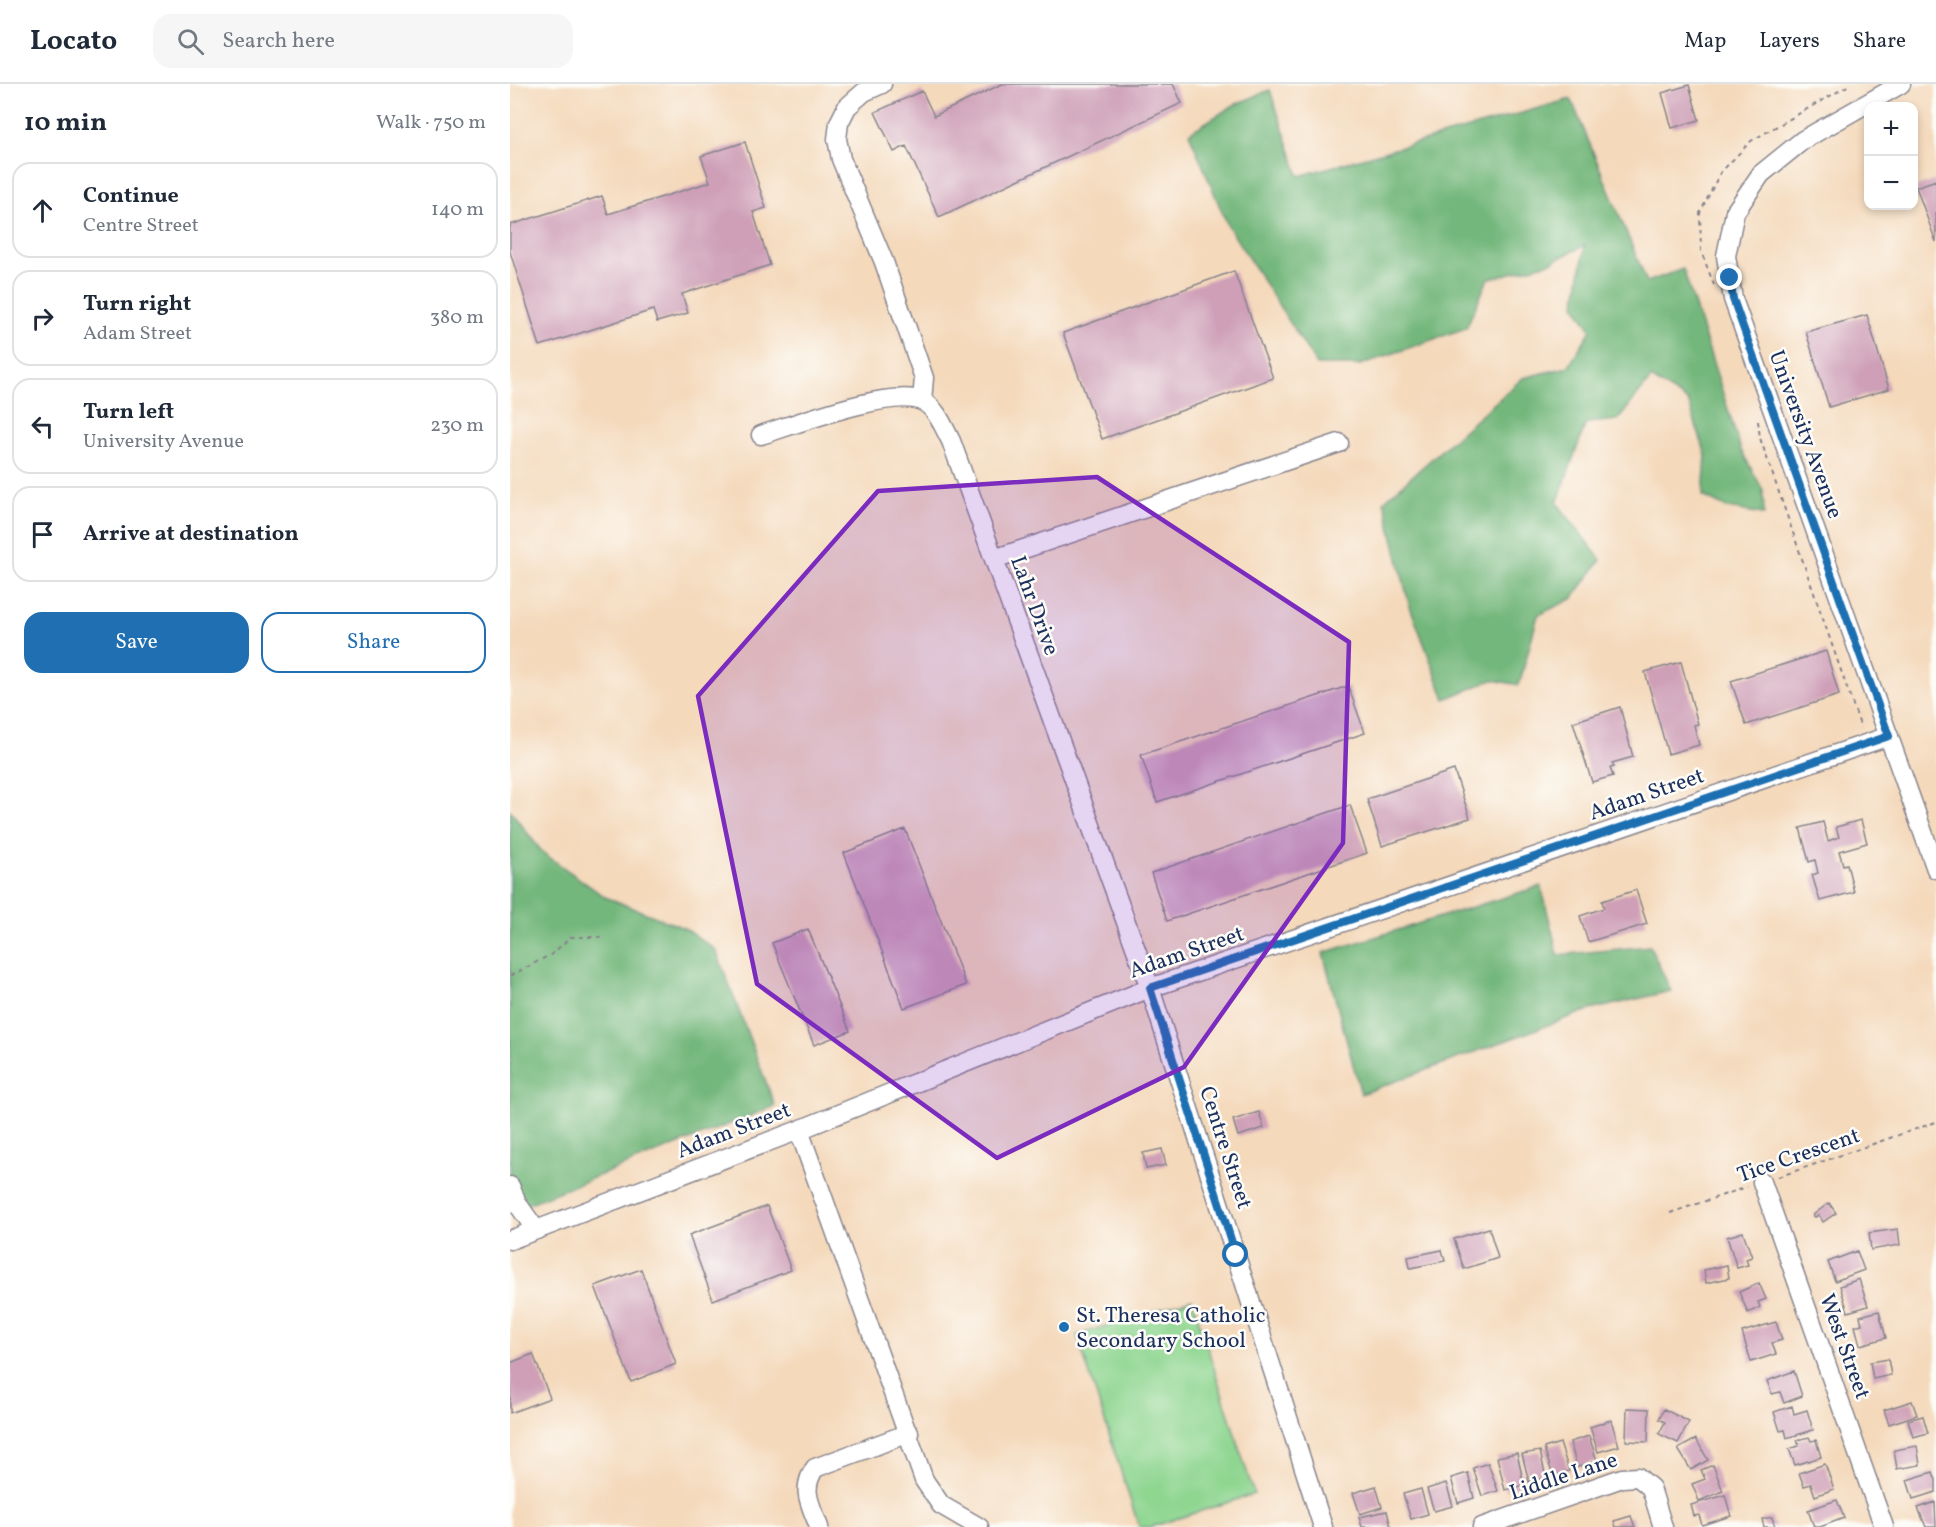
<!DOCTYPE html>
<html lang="en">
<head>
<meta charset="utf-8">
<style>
	body { margin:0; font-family:Vollkorn,serif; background:#f6f6f7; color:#1f2937 }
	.controls { position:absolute; right:18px; top:18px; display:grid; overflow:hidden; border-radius:12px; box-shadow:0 3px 9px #0003 }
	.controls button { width:54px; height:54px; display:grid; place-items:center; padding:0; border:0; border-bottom:2px solid #e0e1e3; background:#fff; color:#1f2937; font:30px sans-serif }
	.stop { position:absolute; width:18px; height:18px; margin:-14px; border:4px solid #1f6fb2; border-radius:50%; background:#fff }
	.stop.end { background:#1f6fb2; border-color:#fff; box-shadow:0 2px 6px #0008 }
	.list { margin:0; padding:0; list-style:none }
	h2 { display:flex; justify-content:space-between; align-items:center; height:78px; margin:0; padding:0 24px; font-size:26px }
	h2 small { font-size:20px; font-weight:400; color:#747a83 }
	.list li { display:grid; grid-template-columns:39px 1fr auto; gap:18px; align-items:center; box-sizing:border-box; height:96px; margin:0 12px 12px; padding:0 12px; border:2px solid #e0e1e3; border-radius:18px }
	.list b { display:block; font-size:22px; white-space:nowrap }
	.list p { margin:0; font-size:20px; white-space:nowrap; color:#747a83 }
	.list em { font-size:20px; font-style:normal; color:#747a83 }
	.actions { display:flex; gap:12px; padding:18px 24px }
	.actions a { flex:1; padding:14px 0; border:2px solid #1f6fb2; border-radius:18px; text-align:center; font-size:21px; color:#1f6fb2 }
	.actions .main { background:#1f6fb2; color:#fff }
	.icon { flex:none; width:33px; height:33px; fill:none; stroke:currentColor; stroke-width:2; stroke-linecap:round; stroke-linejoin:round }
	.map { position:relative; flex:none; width:1426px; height:1443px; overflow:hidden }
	header { display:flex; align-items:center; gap:36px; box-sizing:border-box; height:84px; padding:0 30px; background:#fff; border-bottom:2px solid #e0e1e3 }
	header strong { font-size:28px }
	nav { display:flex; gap:33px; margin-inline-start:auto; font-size:21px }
	.search { width:420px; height:54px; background:#f6f6f7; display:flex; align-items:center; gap:15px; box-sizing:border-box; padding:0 21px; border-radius:18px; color:#747a83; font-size:22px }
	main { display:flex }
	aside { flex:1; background:#fff }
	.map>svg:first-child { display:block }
	.green { fill:#8fd691; stroke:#558278; stroke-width:1.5 }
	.forest { fill:#73b77b; stroke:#47736c; stroke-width:1.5 }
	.building { fill:#ce9fb7 }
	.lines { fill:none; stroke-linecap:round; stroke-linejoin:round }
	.minor-casing { stroke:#88848c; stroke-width:21 }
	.path { stroke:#88848c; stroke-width:2; stroke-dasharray:4.5 4.5; stroke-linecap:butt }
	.minor { stroke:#fff; stroke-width:18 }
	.route { stroke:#1f6fb2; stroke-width:8 }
	.marked { fill:#7b2cbf; fill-opacity:0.2; stroke:#7b2cbf; stroke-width:4.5; stroke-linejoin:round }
	.poi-dot { fill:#1f6fb2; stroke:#fdfcf7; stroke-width:2 }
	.labels { text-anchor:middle; stroke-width:5; stroke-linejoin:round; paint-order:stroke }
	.street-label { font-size:22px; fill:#1b2f5e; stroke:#fdfcf7 }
	.poi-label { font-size:22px; fill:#1b2f5e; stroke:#fdfcf7; text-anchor:start }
</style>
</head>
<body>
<header>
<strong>Locato</strong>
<div class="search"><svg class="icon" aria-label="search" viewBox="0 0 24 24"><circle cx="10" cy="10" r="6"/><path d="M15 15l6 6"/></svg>Search here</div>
<nav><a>Map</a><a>Layers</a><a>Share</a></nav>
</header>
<main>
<aside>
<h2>10 min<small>Walk · 750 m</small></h2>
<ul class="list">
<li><svg class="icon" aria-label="ahead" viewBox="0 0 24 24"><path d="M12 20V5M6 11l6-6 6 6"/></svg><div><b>Continue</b><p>Centre Street</p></div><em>140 m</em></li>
<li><svg class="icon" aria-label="right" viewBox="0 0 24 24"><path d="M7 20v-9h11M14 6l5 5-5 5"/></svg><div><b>Turn right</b><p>Adam Street</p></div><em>380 m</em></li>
<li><svg class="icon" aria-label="left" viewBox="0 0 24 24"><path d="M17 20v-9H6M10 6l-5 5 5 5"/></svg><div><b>Turn left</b><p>University Avenue</p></div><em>230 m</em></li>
<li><svg class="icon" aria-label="arrive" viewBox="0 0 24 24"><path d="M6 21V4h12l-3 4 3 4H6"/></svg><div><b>Arrive at destination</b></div></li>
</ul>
<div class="actions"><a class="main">Save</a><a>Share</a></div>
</aside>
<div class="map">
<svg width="1426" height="1443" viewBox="0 0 1426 1443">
	<rect width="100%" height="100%" fill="#fdfcf7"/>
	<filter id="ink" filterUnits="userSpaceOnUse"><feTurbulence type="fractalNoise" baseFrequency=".0167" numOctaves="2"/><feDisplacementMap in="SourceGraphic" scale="12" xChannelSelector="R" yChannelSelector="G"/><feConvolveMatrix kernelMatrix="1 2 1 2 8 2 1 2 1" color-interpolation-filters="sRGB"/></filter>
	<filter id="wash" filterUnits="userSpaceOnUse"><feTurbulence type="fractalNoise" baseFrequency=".008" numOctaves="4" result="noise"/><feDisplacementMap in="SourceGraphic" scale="24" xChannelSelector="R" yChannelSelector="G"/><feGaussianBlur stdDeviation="1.35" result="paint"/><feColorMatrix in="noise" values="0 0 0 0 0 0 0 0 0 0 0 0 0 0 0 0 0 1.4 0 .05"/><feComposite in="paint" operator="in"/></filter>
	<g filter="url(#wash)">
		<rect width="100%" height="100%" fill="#f4d9bb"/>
		<path class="green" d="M682,1215l62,195 -103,33h-12l-62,-192z"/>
		<path class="forest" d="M760,6l29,86 272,-77 76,183 36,-13 58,181 22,40 1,24 -37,-6 -24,-12 3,-41 -18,-54 -37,-23 -33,42 -32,3 -29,80 44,57 -29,39 -34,16 -19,70 -27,-5 -47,19 -36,-95 -25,-103 139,-123 45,-11 23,-37 -16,-25 10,-60 -36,18 -61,16 -22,49 -106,37h-43l-89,-139 -39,-93 45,-28z
			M0,726l32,42 63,45 79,31 32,22 59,156 -265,105z
			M1031,802l17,69 92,-9 21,45 -85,20 -225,83 -38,-141z"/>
		<g id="blocks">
			<path class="building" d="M492,0h171l9,19 -243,114 -33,-71 -12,6 -19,-40 47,-21 12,25z
				M1179,1l10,35 -27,8 -10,-35z
				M235,58l21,66 -13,4 17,53 -88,29 6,19 -31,9 -4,-12 -113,36 -30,-94v-27l92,-29 6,18 102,-32 -9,-26z
				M1426,96v62l-20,-55z
				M724,187l39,107 -171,61 -39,-106z
				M1357,231l22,74 -60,18 -23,-75z
				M1316,567l13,44 -93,30 -15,-44z
				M1171,578l17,62 -4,1 5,20 -31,9 -23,-82z
				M838,602l17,47 -208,69 -16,-47z
				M1110,623l13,50 -21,6 2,4 -4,1 3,8 -21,6 -19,-60z
				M944,686l16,48 -88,28 -15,-47z
				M840,721l17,48 -200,68 -16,-48z
				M1351,736l6,23 -28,8 4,14 4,-1 7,28 -34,9 -8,-26 6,-2 -3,-13 -6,2 -9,-34 23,-6 5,19 11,-4 -3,-10z
				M395,745l61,156 -62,23 -60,-155z
				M1126,806l11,34 -59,18 -8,-26 24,-8 -2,-7z
				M298,845l42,102 -36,14 -42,-102z
				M749,1028l5,16 -26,8 -5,-16z
				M652,1065l4,16 -20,4 -3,-16z
				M1319,1119l7,10 -13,9 -4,-7 -4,2 -2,-2z
				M257,1122l24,64 -78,30 -24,-65z
				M979,1144l9,30 -34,11 -10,-30z
				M1388,1145l2,16 -29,5 -2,-17z
				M1233,1148l9,25 -6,2 2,6 -11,3 -10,-31z
				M932,1166l3,11 -35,7 -2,-11z
				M1347,1167l7,19 -29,11 -7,-19z
				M1217,1181l2,13 -23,5 -2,-13z
				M131,1185l35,95 -45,18 -36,-96z
				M1349,1195l9,27 -20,6 -8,-26z
				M1249,1199l7,16 -8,3 2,5 -12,6 -9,-21z
				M1369,1227l7,27 -26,7 -5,-19 7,-2 -2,-8z
				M1266,1238l6,18 -10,3 4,11 -25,8 -9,-30z
				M23,1270l17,44 -40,15v-50z
				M1378,1275l3,16 -18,4 -3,-17z
				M1284,1287l8,25 -18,7 -4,-11 -8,2 -5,-13z
				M1402,1317l5,14 -28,9 -5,-14z
				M1282,1322l2,8 13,-4 6,20 -26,8 -2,-8 -5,1 -6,-19z
				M1117,1324l22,1 -1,33 -22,-1z
				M1154,1325l25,13 -11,21 -19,-9 6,-12 -6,-3z
				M1413,1332l5,17 -15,4 -5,-17z
				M1101,1336l8,26 -21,6 -8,-25z
				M1079,1352l8,25 -20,6 -7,-25z
				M1299,1353l2,4 5,-1 5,17 -26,8 -6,-16 10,-3 -2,-6z
				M1186,1355l12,21 -17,10 -13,-21z
				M1050,1359l9,28 -16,5 -9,-28z
				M1407,1362l3,19 -23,4 -3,-19z
				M1030,1367l6,27 -17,4 -7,-28z
				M1007,1369l7,32 -19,5 -8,-33z
				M978,1379l10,28 -16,5 -9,-28z
				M1315,1380l9,25 -19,7 -4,-12 -7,2 -5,-13z
				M1203,1381l10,26 -24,10 -7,-17 13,-5 -4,-9z
				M1423,1388l3,8v12l-23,7 -6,-19z
				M958,1389l6,25 -16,5 -7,-25z
				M936,1399l7,23 -19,5 -7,-22z
				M866,1402l6,21 -22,7 -7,-21z
				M911,1405l7,25 -17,5 -8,-25z
				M1215,1411l6,21 -29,9 -3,-10 -5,1 -3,-11z
				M1327,1416l7,18 -24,9h-6l-6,-17z
				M1425,1418l1,25h-10l-8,-19z
				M877,1427l4,16h-29l-3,-10z
				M1121,1432l4,11h-19l-2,-6z
				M1262,1433l3,10h-11l-2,-8z"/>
		</g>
	</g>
	<g filter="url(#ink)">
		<use href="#blocks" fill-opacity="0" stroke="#88848c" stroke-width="1.5"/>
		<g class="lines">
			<g class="minor-casing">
				<path id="minor" d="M372,0l-18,8 -17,15 -8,16 -2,16 4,20 43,103 40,116 -2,23
					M1391,0l-98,56 -42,34 -26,38 -9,44 7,43 203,570
					M251,351c35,-11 129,-47 161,-34 15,7 22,27 29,40l199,547 173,539
					M484,475l345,-116
					M289,1046l125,350 17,25 38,22
					M1252,1098l122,345
					M0,1102l7,17 19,27
					M0,1156l289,-110 351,-142 739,-252
					M309,1443c-8,-22 -19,-37 -4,-59l94,-35
					M972,1443l140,-49 16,-1 13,11 12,39"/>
			</g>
			<path class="path" d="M1204,201l-13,-34 -1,-38 20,-40 31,-32 100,-57
				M1248,337l2,17 101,290
				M0,892l42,-22 19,-17h31
				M1268,1093l158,-55
				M1160,1129l77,-26"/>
			<use href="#minor" class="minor"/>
		</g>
	</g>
	<g class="lines" filter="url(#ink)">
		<path class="route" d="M726,1171l-86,-267 739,-252 -156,-437 -3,-21"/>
	</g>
	<path class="marked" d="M587,393l252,165 -6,201 -159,224 -187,91 -240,-174 -59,-288 180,-205z"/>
	<circle class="poi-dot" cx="554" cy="1243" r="6"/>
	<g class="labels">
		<g class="street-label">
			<text transform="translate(1297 350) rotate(70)" y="8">University Avenue</text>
			<text transform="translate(526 521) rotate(70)" y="8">Lahr Drive</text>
			<text transform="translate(1136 709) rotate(-19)" y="8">Adam Street</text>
			<text transform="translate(676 867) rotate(-19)" y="8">Adam Street</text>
			<text transform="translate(223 1045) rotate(-21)" y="8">Adam Street</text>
			<text transform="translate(717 1063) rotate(72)" y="8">Centre Street</text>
			<text transform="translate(1288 1070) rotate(-19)" y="8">Tice Crescent</text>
			<text transform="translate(1336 1262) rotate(70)" y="8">West Street</text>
			<text transform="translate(1053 1391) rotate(-18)" y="8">Liddle Lane</text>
		</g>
		<g class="poi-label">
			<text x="566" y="1238">St. Theresa Catholic<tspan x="566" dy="25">Secondary School</tspan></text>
		</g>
	</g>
</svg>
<div class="controls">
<button>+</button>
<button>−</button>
</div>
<div class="stop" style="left:726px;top:1171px"></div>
<div class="stop end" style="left:1220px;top:194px"></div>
</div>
</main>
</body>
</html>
